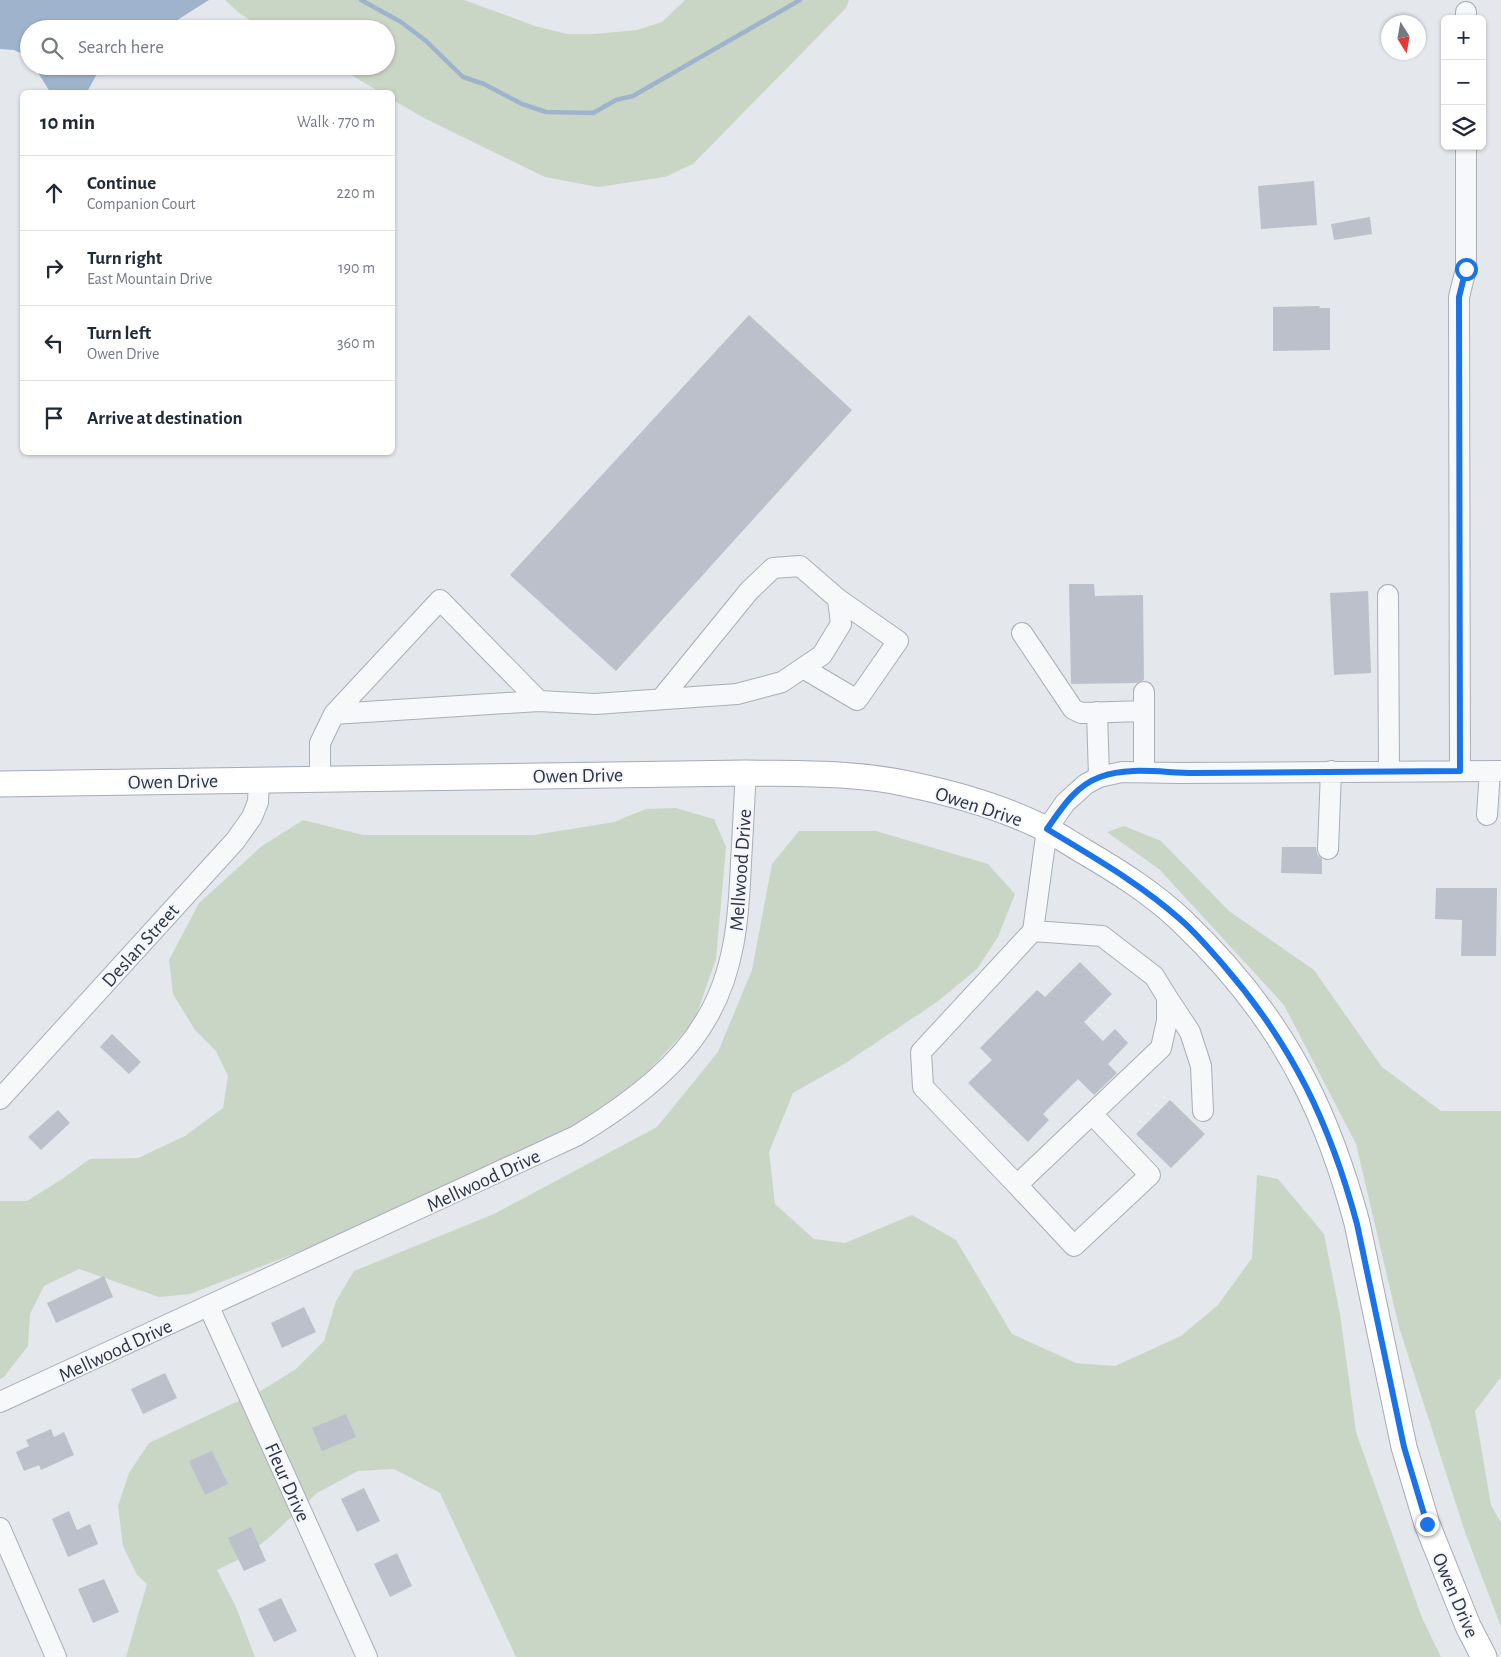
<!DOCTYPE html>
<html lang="en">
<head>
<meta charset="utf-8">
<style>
	body { margin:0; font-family:"Alegreya Sans",sans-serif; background:#f2f2f3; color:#1f2937 }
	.controls { position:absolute; right:15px; top:15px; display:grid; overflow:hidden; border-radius:8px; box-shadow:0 1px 4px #0004 }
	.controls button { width:45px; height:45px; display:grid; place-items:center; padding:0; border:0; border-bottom:1px solid #e0e1e3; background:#fff; color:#1f2937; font:25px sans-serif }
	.compass { position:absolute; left:1381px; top:15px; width:45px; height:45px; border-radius:50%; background:#fff; box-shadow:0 1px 4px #0004; rotate:169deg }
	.stop { position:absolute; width:15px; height:15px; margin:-11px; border:4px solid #1a73e8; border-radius:50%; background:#fff }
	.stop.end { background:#1a73e8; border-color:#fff; box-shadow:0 1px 5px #0008 }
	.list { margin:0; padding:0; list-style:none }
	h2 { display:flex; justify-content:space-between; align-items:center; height:65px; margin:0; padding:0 20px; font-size:21px }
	h2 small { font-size:16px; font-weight:400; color:#747a83 }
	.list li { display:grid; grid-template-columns:32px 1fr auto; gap:15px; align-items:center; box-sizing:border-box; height:75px; padding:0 20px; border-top:1px solid #e0e1e3 }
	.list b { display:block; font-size:19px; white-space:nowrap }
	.list p { margin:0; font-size:16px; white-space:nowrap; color:#747a83 }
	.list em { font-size:16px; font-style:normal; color:#747a83 }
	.icon { flex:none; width:28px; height:28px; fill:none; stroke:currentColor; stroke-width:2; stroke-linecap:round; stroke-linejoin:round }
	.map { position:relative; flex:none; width:1501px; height:1657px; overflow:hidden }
	.search { position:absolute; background:#fff; box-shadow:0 1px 4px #0004; left:20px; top:20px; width:375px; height:55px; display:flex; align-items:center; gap:12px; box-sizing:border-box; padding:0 18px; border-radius:28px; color:#747a83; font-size:19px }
	.panel { position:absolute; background:#fff; box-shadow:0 1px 4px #0004; left:20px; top:90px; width:375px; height:365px; border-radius:8px }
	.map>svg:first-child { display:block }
	.green { fill:#c9d6c5 }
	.water { fill:#9fb4cc }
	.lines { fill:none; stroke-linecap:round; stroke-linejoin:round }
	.stream { stroke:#9fb4cc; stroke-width:4.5 }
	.building { fill:#bbc0ca }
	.minor-casing { stroke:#a9aeb7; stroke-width:22 }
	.major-casing { stroke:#a3abb8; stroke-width:27 }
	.minor { stroke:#f7f8fa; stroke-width:20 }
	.major { stroke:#fff; stroke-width:25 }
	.route { stroke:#1a73e8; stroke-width:6 }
	.labels { text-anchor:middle; stroke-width:4; stroke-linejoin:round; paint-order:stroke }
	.street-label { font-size:20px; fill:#2b3445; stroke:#f4f6f9 }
</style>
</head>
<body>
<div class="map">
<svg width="1501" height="1657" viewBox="0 0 1501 1657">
	<rect width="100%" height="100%" fill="#e4e7ec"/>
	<path class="green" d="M225,0h239l71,26 32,8h27l43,-4 25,-8 23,-22h164l-3,8 -153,156 -28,13 -67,10 -53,-10 -121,-59 -31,-18 -1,-8h-12l-44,-26h50v-37h-123l-25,-17z
		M676,808l38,11 12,28 -10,112 -22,63 -55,59 -83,57 -193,89 -173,67 -31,3 -80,-28 -35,17 -14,28 -2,32 -24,31 -4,2v-178h27l35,-22 28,-20 48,-1 47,-22 38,-28 5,-32 -12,-25 -21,-21 -22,-36 -4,-34 30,-57 63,-57 41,-26 60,15h171l80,-13 32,-13z
		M1124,826l37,15 68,70 85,59 68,97 59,44h60v266l-26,34 16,94 10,18v104l-36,-95 -66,-205 -43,-183 -72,-139 -124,-135 -53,-38z
		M799,831h77l112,33 27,30 -17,43 -21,32 -40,33 -93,62 -51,29 -24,59 6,52 39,35 31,4 67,-28 44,25 56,94 64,29 39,3 66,-30 37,-31 34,-47 5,-83 21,4 46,55 16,80 16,118 66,186 19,39h-925l-76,-164 -46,-24 -36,2 -41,22 -46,43 -25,20 -29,14 19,37 19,50h-129l21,-73 -10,-9 -14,-29 -5,-40 11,-33 20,-30 115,-54 32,-20 28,-28 12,-40 18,-30 140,-57 163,-87 61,-75 34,-82 20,-106z"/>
	<path class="water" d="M0,0h209l-46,29h-134v28l-15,-7 -14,-1z
		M34,66h71l-7,6 -11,20h-37z"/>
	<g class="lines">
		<path class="stream" d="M361,0l40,22 25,19 37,36 21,7 38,20 24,8 47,1 23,-13 17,-4 167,-96"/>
	</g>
	<path class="building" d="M1314,181l3,44 -56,4 -3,-43z
		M1370,217l2,17 -38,6 -3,-16z
		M1320,306l-1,2h11v42l-57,1v-44z
		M749,315l103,95 -236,261 -106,-96z
		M1069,584h25l1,12 48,-1 1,85 -8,3 -65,1z
		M1368,591l3,82 -37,2 -4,-82z
		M1282,847h34l1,7 5,5v15l-41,-1z
		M1436,888h61l-1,68h-35l1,-36 -27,-1z
		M1080,962l32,32 -28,28 19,19 12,-12 13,14 -20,21 9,9 -23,22 -16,-16 -35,35 6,6 -21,22 -60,-59 24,-23 -12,-12 57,-58 8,7z
		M112,1034l29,28 -12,12 -29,-27z
		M1170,1100l35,34 -34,34 -35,-34z
		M58,1110l12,13 -29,27 -13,-13z
		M104,1276l9,21 -57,26 -9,-20z
		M304,1307l12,25 -34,16 -11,-25z
		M165,1373l12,25 -34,16 -12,-25z
		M346,1414l10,23 -34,14 -10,-23z
		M51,1429l3,8 10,-5 10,23 -33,15 -2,-5 -15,6 -8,-19 13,-6 -3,-6z
		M212,1451l16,33 -23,11 -16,-34z
		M364,1488l16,33 -23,11 -16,-33z
		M69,1511l8,19 13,-6 8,20 -30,13 -16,-38z
		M251,1527l15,34 -22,10 -16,-33z
		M397,1553l15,33 -22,11 -16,-33z
		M104,1579l15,33 -26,11 -15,-34z
		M281,1598l16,33 -23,11 -16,-33z"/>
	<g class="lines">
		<g class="minor-casing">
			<path id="minor" d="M1466,12v7
				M1388,595l1,176
				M1022,633l51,76 8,4 63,-2
				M803,668l54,32 41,-59 -60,-42
				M1144,692v80
				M1097,712l2,65
				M334,714l205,-13
				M1460,771l-1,-474 7,-28v-123
				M320,779v-36l14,-29 106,-114 99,101 56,3 142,-10 45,-12 40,-27 19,-31 -3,-25 -38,-33 -27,2 -24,23 -88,108
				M1487,815l3,-44
				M1328,849l3,-78
				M1033,931l69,5 52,40 13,21v24l-6,27 -144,137 -94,-98 -2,-35 112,-121 14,-102 18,-26 21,-19 13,-7 23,-5 58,1 321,-2
				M1167,997l23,35 11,34 2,45
				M0,1099l235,-258 17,-24 6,-15 1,-23
				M1017,1185l57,61 76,-71 -58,-61
				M209,1307l158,350
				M0,1402l576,-266c45,-27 102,-68 129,-115 30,-48 34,-105 36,-160 2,-29 3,-59 5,-88
				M0,1528l56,129"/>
		</g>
		<g class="major-casing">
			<path id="major" d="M0,784l746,-11c53,1 109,-1 162,11 44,9 93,23 134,43 15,7 29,17 43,25 34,20 69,42 98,70 48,46 92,101 122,161 23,45 39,92 52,140l47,224 23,77 41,102 16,31"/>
		</g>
		<use href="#minor" class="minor"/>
		<use href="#major" class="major"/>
	</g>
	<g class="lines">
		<path class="route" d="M1427,1524l-23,-77 -47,-223c-27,-100 -64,-178 -132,-257 -14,-16 -28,-33 -44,-47 -40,-36 -88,-63 -134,-91 14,-20 28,-43 53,-52 29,-11 64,-4 94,-4 89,-1 177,-1 266,-2l-1,-474 7,-28"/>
	</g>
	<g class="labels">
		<g class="street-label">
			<text transform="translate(578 775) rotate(-1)" y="7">Owen Drive</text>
			<text transform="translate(173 781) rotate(-1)" y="7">Owen Drive</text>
			<text transform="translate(979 806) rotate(18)" y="7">Owen Drive</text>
			<text transform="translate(740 870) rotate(-86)" y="7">Mellwood Drive</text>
			<text transform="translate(140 945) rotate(-48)" y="7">Deslan Street</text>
			<text transform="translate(483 1180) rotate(-25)" y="7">Mellwood Drive</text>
			<text transform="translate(115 1350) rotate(-25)" y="7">Mellwood Drive</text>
			<text transform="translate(288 1482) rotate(66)" y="7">Fleur Drive</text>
			<text transform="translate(1456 1595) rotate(67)" y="7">Owen Drive</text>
		</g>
	</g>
</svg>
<div class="controls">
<button>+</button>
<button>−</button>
<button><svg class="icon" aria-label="layers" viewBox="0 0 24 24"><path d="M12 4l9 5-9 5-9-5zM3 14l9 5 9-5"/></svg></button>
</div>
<svg class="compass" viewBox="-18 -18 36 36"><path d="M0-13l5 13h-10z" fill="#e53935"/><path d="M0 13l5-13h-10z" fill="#747a83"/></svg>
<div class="stop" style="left:1466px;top:269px"></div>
<div class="stop end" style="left:1427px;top:1524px"></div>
<div class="search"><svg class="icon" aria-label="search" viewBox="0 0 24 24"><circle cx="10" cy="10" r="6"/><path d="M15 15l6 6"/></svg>Search here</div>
<section class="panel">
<h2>10 min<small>Walk · 770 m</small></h2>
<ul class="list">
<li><svg class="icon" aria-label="ahead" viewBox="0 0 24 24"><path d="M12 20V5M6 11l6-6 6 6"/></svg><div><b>Continue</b><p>Companion Court</p></div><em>220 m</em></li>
<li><svg class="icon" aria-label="right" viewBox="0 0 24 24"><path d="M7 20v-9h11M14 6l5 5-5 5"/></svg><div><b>Turn right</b><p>East Mountain Drive</p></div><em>190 m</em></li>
<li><svg class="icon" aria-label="left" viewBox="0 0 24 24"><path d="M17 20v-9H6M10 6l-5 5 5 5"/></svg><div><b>Turn left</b><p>Owen Drive</p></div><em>360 m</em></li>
<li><svg class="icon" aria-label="arrive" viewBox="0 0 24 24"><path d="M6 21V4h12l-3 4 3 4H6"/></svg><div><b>Arrive at destination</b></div></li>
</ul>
</section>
</div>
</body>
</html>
